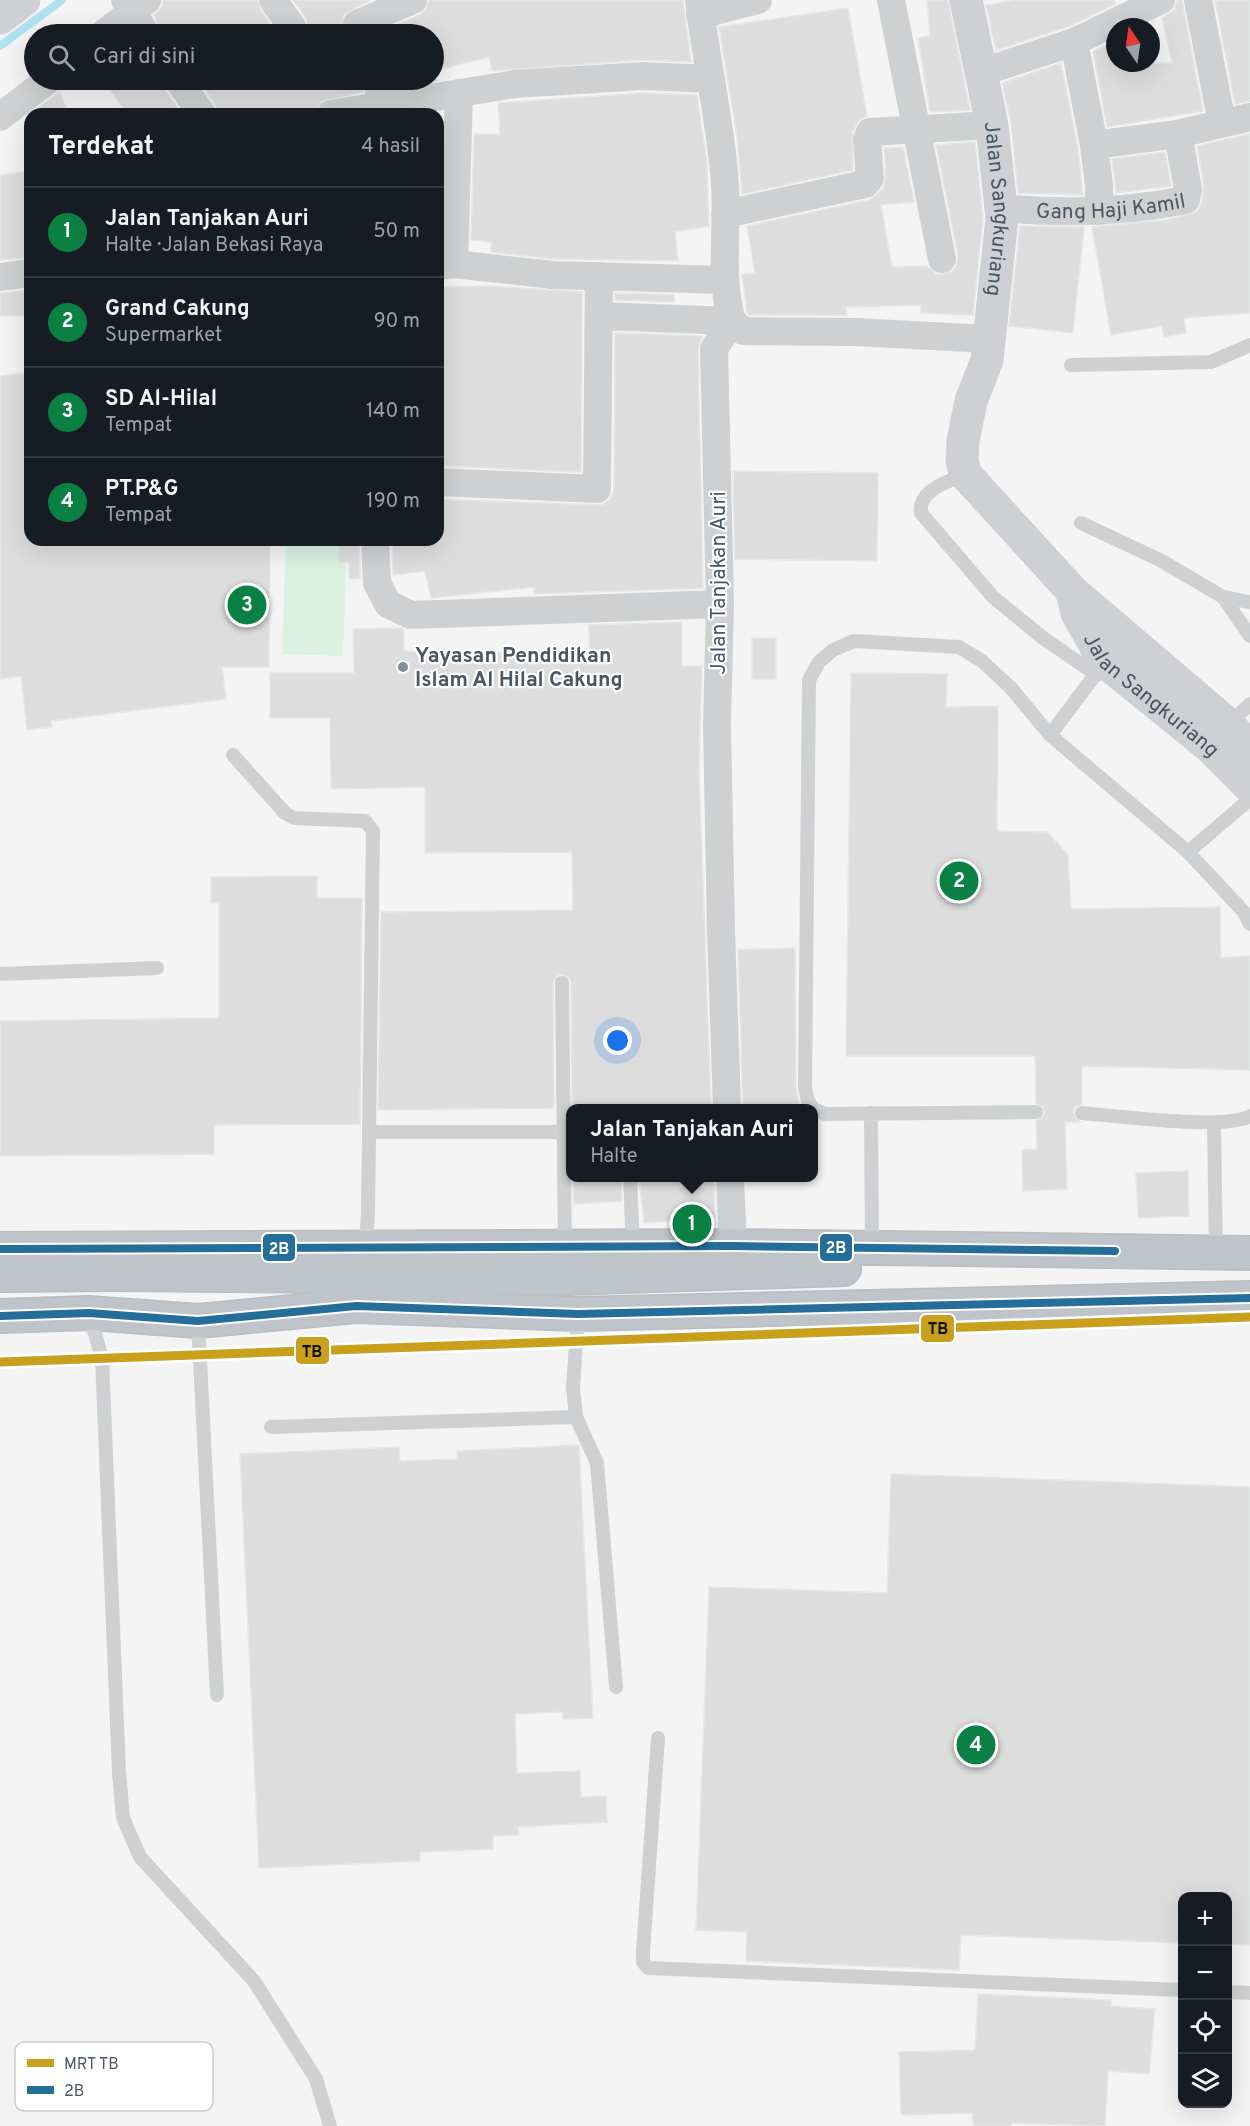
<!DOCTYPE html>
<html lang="id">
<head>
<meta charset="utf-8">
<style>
	body { margin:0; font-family:Overpass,sans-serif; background:#20242c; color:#f1f3f6 }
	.controls { position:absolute; right:18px; bottom:18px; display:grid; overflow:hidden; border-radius:12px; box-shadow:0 6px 24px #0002 }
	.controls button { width:54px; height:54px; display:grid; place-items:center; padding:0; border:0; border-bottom:2px solid #363941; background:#171b24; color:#f1f3f6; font:30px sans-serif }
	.compass { position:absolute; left:1106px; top:18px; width:54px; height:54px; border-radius:50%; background:#171b24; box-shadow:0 6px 24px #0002; rotate:347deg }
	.you { position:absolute; left:618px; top:1041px; width:21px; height:21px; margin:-15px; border:4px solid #fff; border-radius:50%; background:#1a73e8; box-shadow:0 0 0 9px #1a73e833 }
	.badge { display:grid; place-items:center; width:39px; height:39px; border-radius:50%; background:#0b8043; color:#fff; font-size:20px; font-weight:700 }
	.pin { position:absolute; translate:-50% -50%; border:3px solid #fff; box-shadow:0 2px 6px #0006 }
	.popup { position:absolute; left:566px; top:1104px; width:252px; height:78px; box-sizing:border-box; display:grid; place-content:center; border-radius:12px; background:#171b24; filter:drop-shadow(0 2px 4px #0005); font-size:20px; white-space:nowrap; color:#9ea1a6 }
	.popup b { font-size:22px; color:#f1f3f6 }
	.popup::after { content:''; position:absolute; left:50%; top:100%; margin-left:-12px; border:12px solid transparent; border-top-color:#171b24 }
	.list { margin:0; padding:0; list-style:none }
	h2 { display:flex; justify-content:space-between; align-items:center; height:78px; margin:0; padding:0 24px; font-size:26px }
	h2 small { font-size:20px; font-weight:400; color:#9ea1a6 }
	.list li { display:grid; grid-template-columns:39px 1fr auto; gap:18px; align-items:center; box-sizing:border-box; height:90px; padding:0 24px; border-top:2px solid #363941 }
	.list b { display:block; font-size:22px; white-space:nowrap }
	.list p { margin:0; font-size:20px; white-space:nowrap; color:#9ea1a6 }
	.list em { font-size:20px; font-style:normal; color:#9ea1a6 }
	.icon { flex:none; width:33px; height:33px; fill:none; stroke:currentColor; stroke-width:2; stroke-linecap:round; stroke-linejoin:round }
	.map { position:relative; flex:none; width:1250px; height:2126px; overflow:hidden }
	.search { position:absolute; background:#171b24; box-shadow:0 6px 24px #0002; left:24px; top:24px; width:420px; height:66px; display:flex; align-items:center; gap:15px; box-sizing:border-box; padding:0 21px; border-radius:33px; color:#9ea1a6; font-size:22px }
	.panel { position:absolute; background:#171b24; box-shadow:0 6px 24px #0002; left:24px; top:108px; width:420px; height:438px; border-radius:18px }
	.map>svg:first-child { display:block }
	.green { fill:#d9f2e3 }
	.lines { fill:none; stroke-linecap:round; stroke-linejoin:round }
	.stream { stroke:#aee2f0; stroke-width:8 }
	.building { fill:#ddddde; stroke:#e5e6e7; stroke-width:1.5 }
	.highway-casing { stroke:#b9bec3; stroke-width:36 }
	.lane { stroke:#ced0d2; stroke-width:14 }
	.street { stroke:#ced0d2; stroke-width:28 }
	.secondary { stroke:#ced0d4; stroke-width:33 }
	.highway { stroke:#bec4c9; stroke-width:33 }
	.bus-1-casing { stroke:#fff; stroke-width:12 }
	.bus-1 { stroke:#256e99; stroke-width:8 }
	.metro-1-casing { stroke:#fff; stroke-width:14 }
	.metro-1 { stroke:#c9a01d; stroke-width:9 }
	.poi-dot { fill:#868d94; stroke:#fff; stroke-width:2 }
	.labels { text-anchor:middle; stroke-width:4.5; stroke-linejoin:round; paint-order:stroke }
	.street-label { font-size:21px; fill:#4a5661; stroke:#fff }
	.poi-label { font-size:21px; font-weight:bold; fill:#4a5661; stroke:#fff; text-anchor:start }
	.key { fill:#fff; stroke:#c9ccd0; stroke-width:1.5 }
	.key-label { font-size:16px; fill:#4a5661 }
	.line-badge { stroke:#fff; stroke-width:2 }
	.badge-label { font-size:16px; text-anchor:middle; font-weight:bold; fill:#fff }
	.pale-badge-label { font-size:16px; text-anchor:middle; font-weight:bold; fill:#111 }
</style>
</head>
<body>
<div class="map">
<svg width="1250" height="2126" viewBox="0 0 1250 2126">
	<rect width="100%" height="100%" fill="#f4f4f4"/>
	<path class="green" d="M286,540h61l-4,116 -61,-2z"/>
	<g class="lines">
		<path class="stream" d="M0,46l62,-46"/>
	</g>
	<path class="building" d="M163,0h94l3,9 17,25h-115l-8,-19 8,-8z
		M293,0h78l-27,14 -3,20h-34l1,-8 -2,-8z
		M429,0h254l8,62 -49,-2 -150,11 -3,-14 -55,14v-37h-60l46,-19 6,-6z
		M927,0h21l22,110 -40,2 -12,-74 12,-2z
		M1015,0h100v4l-47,23 -72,23 -10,-45z
		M1177,0h5l21,111 -96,16 -14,-76 22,-10v22h57l-10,-45 12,-8z
		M1215,0h35v101l-15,3z
		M848,8l19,108 -7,3 -8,14 1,37 -111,24 -5,-57 -18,-110z
		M1061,63l17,85 5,47 -65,-2 -7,-70 -9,-40z
		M103,80h59l3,10 17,24h-54z
		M198,80h162l3,12 -42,9 -6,13h-97l-3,-10z
		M393,80h46l-43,7z
		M59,92l10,22h-31l-2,-4z
		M643,93l54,2 10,68 2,63 -34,6 3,29 -124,-2 -63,-7v-10l-20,-2 3,-106h26l-2,-31z
		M438,134h3l-3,100z
		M1250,134v179l-66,5 2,15 -22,4 -2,-11 -51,9 -19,-108 73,-7 32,-8 5,-9 2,-17 -7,-40z
		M975,142l8,76 -10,97 -52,-2v-8l-75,2 1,8h-98l-2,-3 -5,-38 13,-1 -8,-47 122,-26 14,-11 3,-11 -2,-30 19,-1 11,55 -33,3 11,62 35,-1 10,9 15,-3 5,-7 1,-9 -22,-111z
		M1165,152l6,34 -55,7 -4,-34z
		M30,171v86l-30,3v-85z
		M1020,226l64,1 -11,106 -64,-7z
		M491,286l91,6 -1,180 -143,-6v-179z
		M30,290v26h-30v-23z
		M615,293l59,2v7l-59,-2z
		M615,333l87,3 -4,13 5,239 -169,6v-7l-103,11 -6,-27 -32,4 -1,-35h46v-41l158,6 8,-1 7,-6 3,-9z
		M30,372v168h240l-1,127h-47l4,32 -175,22 1,6 -25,3 -6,-54 -21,3v-303z
		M733,471l145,2 -1,88 -142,-2z
		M339,540h20l1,38 -11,1v-17l-11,1z
		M682,622v44h20l-3,104 12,338h-139l-1,-125 -2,-5 -7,-4 -5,2 -4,7 1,125 -176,2 3,-198 192,-2 -1,-58 -147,1v-66l-94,2 -1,-71h-60v-45h84l-1,-44 48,-1 3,2v21l186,3 -1,-29z
		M752,638h24v41h-24z
		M851,673l96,1 -1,33 52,-1 -1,125 50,1 21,23 3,54 149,-2 1,51 29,-2v114l-168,-4v38l-7,3 -2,6 7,9h-15l2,67 -44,2 -1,-41 15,-1 -1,-28 5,-2 4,-6 -2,-6 -7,-4 -1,-47h-189z
		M317,876v22h45l-2,226 -146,1v29l-214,2v-135l219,-3v-115h-8v-26z
		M795,948l1,140 4,20h-57l-5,-158z
		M1188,1171l1,45 -51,2 -2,-45z
		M573,1178h48l1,23 -48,3z
		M639,1178h75l1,39 -71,6z
		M579,1445l14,273 -30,1 -1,-7 -47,2 2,59 63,-2 1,26 25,-1 1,26 -89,5 1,8 -26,1v13l-73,3v9l-161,7 -19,-414 159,-7 1,14 57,-2v-8z
		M891,1474l359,13v458l-23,-1v-48h-45v47l-221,-8 -2,35 -213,-9 1,-29 -51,-2 13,-343 178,6z
		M978,1994l133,6v6l44,3 -6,65 -41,-3 -3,55 -93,-3 -1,3h-37l-2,-13 -71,2 -2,-63 76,-2z"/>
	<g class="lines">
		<g class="highway-casing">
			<path id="highway" d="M0,1249l733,-3 517,7
				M0,1275l114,-1 449,4 281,-9
				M0,1316l89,-3 109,8 158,-15 222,8 672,-16"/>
		</g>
		<path class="lane" d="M1071,365l140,-3 39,-17
			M966,475c-17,5 -49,16 -45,38l72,84 50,41 54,37
			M1081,523l79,37 63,37 27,39
			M1223,597l27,5
			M1228,725l22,-21
			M1050,735l51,-68
			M233,755l52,58 9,5 71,3 8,10 -5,381 -2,35
			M1188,852l62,-53
			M0,974l157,-6
			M562,983l3,264
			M813,1108l-5,-7 -3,-13 4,-408 10,-18 14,-12 21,-9 105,6 23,14 29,27 39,47 138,117 56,60 6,12
			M813,1109l12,5 211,-2
			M871,1113l1,135
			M1082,1113c34,3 143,17 168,3
			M1214,1122l2,131
			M369,1132h196
			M630,1178l3,69
			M89,1313l13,45 17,414 4,46 17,39 114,124 62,98 14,47
			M198,1321l19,374
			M576,1417l21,46 19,224
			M271,1427l305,-10 -3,-30 5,-73
			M658,1738l-15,214v10l5,6 534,22
			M1228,1992l22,1"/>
		<g class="street">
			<path d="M125,0l21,34"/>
			<path d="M273,0l19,27"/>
			<path d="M699,0c7,62 22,123 26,185 3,46 -6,92 7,136"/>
			<path d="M891,0l51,259"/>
			<path d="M1198,0l24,123"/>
			<path d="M700,15l58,-15"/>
			<path d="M103,34l44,-34"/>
			<path d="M357,34v-10l56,-24"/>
			<path d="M1074,42l20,103"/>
			<path d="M982,72l92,-30 87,-42"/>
			<path d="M178,80l24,34"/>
			<path d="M376,80l8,24 -1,10"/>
			<path d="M331,114l184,-30 128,-8 67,3"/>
			<path d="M0,117l48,-37"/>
			<path id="s1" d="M1001,208c62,6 124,4 185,-8l2,-11 -10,-55"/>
			<path d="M1099,211v-25l-5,-41 84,-11 72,-17"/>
			<path d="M725,214l140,-30 5,-6 -3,-39 3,-7 122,-7"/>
			<path d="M454,264l5,-171"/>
			<path d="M438,266l16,-2 99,11 172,5"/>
			<path d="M0,277l30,-4"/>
			<path d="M599,316l133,5"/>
			<path d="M732,321l11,10 113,1 132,7"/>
			<path d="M438,482l159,7 2,-213"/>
			<path d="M375,540l2,43 11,21 23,11 309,-11"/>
			<path d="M727,1108l-6,-178 -4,-206 3,-120 -6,-255 18,-28"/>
			<path d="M730,1178l3,68"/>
		</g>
		<g class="secondary">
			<path id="s2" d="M966,0l26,125 10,93 -15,142 -16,41 -8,40 -1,20 4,14 106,116 156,133 22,24"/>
			<path d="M0,18l24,-18"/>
			<path id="s3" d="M1073,597l4,16 27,48 106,86 40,40"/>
		</g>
		<use href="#highway" class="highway"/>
		<g class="bus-1-casing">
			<path id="bus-1" d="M0,1249l733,-3 382,5
				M0,1316l89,-3 109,8 158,-15 222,8 672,-16"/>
		</g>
		<use href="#bus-1" class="bus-1"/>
		<g class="metro-1-casing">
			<path id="metro-1" d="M0,1362l1250,-45"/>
		</g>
		<use href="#metro-1" class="metro-1"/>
	</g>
	<circle class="poi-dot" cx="403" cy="667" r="6"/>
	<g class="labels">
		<g class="street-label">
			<text dy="7" stroke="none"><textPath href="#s1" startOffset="110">Gang Haji Kamil</textPath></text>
			<text dy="7" stroke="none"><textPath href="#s2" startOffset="212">Jalan Sangkuriang</textPath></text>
			<text transform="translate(718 583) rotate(-90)" y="7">Jalan Tanjakan Auri</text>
			<text dy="7" stroke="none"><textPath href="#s3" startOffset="129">Jalan Sangkuriang</textPath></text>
		</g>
		<g class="poi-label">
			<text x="415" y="662">Yayasan Pendidikan<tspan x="415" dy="24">Islam Al Hilal Cakung</tspan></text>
		</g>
	</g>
	<rect x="15" y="2042" width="198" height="69" rx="9" class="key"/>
	<rect x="27" y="2059" width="27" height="8" fill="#c9a01d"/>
	<rect x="27" y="2086" width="27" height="8" fill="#256e99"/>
	<g class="key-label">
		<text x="64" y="2069">MRT TB</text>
		<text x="64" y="2096">2B</text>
	</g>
	<g class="line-badge">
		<rect x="819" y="1233" width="34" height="29" rx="6" fill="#256e99"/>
		<rect x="262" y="1233" width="34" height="29" rx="6" fill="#256e99"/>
		<rect x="920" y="1314" width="35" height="29" rx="6" fill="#c9a01d"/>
		<rect x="295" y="1336" width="35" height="29" rx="6" fill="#c9a01d"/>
	</g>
	<g class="badge-label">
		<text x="836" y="1253">2B</text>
		<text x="279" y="1254">2B</text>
	</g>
	<g class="pale-badge-label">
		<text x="938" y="1334">TB</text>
		<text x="312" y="1357">TB</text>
	</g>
</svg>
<div class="controls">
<button>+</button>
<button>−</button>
<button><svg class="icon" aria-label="locate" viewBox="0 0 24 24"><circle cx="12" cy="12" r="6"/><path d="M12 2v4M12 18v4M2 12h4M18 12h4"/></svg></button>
<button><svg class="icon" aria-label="layers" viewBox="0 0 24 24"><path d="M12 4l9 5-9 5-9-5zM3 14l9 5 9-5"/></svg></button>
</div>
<svg class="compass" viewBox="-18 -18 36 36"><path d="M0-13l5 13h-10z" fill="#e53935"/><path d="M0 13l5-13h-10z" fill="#9ea1a6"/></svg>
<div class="you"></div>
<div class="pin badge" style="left:692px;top:1224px">1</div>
<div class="popup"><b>Jalan Tanjakan Auri</b>Halte</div>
<div class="pin badge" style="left:959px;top:881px">2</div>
<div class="pin badge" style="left:247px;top:605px">3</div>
<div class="pin badge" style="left:976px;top:1745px">4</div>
<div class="search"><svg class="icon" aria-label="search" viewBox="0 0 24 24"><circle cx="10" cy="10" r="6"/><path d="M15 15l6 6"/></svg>Cari di sini</div>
<section class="panel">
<h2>Terdekat<small>4 hasil</small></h2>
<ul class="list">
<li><span class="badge">1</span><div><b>Jalan Tanjakan Auri</b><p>Halte · Jalan Bekasi Raya</p></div><em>50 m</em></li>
<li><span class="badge">2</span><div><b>Grand Cakung</b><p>Supermarket</p></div><em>90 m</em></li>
<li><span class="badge">3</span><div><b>SD Al-Hilal</b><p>Tempat</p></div><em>140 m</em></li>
<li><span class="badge">4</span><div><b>PT.P&amp;G</b><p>Tempat</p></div><em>190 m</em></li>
</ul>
</section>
</div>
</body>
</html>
